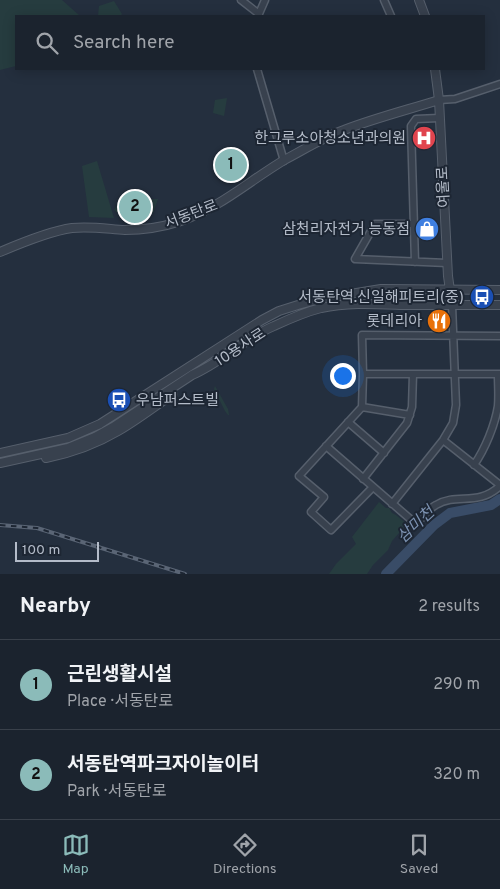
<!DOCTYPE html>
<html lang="en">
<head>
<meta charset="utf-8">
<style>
	body { margin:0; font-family:Overpass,"Noto Sans KR",sans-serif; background:#282f3a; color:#f1f3f6 }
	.scale { position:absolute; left:15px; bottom:12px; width:84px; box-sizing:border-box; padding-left:5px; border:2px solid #b4bcc9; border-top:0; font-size:14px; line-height:18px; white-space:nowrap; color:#b4bcc9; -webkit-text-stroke:4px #1d2633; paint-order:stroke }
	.you { position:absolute; left:342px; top:375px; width:18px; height:18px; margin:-12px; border:4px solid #fff; border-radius:50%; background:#1a73e8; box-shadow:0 0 0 8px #1a73e833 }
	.badge { display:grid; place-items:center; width:32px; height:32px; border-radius:50%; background:#8bbbb9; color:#111; font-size:16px; font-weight:700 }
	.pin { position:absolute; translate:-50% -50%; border:2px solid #fff; box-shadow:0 1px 5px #0006 }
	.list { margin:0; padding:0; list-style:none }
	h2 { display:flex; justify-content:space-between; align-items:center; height:65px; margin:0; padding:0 20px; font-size:21px }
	h2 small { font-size:16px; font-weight:400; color:#a0a4aa }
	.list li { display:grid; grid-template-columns:32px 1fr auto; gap:15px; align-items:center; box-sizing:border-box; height:90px; padding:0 20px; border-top:1px solid #39404a }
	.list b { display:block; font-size:19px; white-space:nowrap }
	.list p { margin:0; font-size:16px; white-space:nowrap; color:#a0a4aa }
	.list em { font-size:16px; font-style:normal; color:#a0a4aa }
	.icon { flex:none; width:28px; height:28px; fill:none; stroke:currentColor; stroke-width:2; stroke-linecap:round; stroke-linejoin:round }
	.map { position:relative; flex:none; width:500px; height:574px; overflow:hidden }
	.search { position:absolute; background:#1b232e; box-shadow:0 2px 12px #0003; left:15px; right:15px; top:15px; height:55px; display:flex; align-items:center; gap:12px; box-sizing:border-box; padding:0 18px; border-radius:0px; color:#a0a4aa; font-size:19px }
	.sheet { height:245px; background:#1b232e }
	nav { display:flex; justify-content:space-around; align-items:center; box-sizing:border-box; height:70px; border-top:1px solid #39404a; background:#1b232e; font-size:14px; color:#a0a4aa }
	nav a { display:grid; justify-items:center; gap:2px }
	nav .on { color:#8bbbb9 }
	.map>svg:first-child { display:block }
	.green { fill:#263c3f }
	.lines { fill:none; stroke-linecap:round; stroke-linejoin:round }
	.river { stroke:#394c67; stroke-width:10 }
	.minor-casing { stroke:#565f6c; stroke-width:9 }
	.tertiary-casing { stroke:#565f6c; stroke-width:10 }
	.minor { stroke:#38414e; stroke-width:6 }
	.tertiary { stroke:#38414e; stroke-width:8 }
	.rail-casing { stroke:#5a6575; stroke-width:4 }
	.rail { stroke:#1d2633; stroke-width:2; stroke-dasharray:5.5; stroke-linecap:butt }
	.labels { text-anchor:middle; stroke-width:4; stroke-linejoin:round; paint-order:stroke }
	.poi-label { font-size:15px; fill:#b4bcc9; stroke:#1d2633; text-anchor:end }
	.street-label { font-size:15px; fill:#b4bcc9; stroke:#1d2633 }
	.water-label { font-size:16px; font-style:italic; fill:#7c92b1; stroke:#1d2633 }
</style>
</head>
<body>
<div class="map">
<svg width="500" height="574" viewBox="0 0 500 574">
	<rect width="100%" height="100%" fill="#242f3e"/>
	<path class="green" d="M0,0h62l18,16h-64v50l-16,4z
		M114,1l8,13 -2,2h-22l1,-10z
		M227,98l-3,18 -11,-3 2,-13z
		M97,161l17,57 -25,-1 -7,-51z
		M126,195l10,5 22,-1 -5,14 -20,4h-9l-10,-7 8,-12z
		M215,386l13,23 1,6h-1l-3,-4 -11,-22z
		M379,502l7,6h3l3,5 4,2 11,9 -15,17 -4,9 -15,15 -6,9h-38l7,-10 20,-20 -4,-7z"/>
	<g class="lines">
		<path class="river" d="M386,574l48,-49 16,-12 41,-8 9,-6"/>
		<g class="minor-casing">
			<path id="minor" d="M241,0l18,14
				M384,0l7,16
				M258,16l7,-16
				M257,69l27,92
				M439,100l16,-1 45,-15
				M414,224h-39l-20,35 92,4
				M415,262l-4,-136 5,-7 23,-1
				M363,374h137
				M362,407l48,8
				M348,422l36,31
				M443,440l57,45
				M326,446l90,78c6,-6 12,-15 20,-19 22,-13 41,2 64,-19
				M474,465c11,-16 21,-40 24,-59 1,-10 0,-21 0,-32
				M363,479l44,-56 5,-16 1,-33
				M373,487l-42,43 -20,-18 13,-15 -25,-21 63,-69 1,-33 -1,-39 138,1
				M392,504l51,-64 10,-17 3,-18 -4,-100"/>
		</g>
		<g class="tertiary-casing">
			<path id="tertiary" d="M419,0l6,16
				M435,69l4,31 9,176 4,29
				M0,252c21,-9 50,-21 72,-24 18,-2 36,1 53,2 17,0 37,-3 53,-8 41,-13 72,-42 108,-63 19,-10 38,-22 58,-29 31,-12 63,-20 95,-30
				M0,453l68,-15 32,-14 162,-104 17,-9 19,-6 22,-6 61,-10 119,1
				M46,458c25,-5 50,-14 72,-27 19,-11 37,-25 55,-37
				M0,463l68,-15 27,-11 18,-10 79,-52c30,-13 53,-37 82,-49 15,-7 31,-14 47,-18 27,-6 56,-4 83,-3 32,0 64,0 96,0"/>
		</g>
		<use href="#minor" class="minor"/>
		<use href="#tertiary" class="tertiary"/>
		<g class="rail-casing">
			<path id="rail" d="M0,525l37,3 148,46"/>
		</g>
		<use href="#rail" class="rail"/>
	</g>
	<defs>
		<g id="hospital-disc" transform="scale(1.25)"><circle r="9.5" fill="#e0444e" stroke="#1d2633"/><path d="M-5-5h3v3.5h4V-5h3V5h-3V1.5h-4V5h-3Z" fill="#fff"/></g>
		<g id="shop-disc" transform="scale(1.25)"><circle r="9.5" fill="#3f7fe0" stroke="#1d2633"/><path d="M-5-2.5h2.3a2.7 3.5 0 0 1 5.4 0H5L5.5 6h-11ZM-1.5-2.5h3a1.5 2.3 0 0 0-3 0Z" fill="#fff"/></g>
		<g id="bus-disc" transform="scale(1.25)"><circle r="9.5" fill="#1a4fb4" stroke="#1d2633"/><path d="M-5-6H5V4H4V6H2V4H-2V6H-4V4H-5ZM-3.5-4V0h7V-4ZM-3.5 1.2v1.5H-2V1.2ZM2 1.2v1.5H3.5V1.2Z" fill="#fff"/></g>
		<g id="restaurant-disc" transform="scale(1.25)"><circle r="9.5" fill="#e8710a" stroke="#1d2633"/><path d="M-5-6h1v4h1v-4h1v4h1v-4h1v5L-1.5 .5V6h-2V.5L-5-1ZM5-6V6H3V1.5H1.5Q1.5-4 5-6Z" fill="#fff"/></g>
	</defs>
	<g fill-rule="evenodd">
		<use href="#hospital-disc" x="424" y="138"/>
		<use href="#shop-disc" x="427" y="229"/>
		<use href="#bus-disc" x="482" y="297"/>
		<use href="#restaurant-disc" x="439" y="321"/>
		<use href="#bus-disc" x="119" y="400"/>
	</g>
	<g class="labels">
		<g class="poi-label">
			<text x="406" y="143">한그루소아청소년과의원</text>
			<text x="410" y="234">삼천리자전거 능동점</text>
			<text x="464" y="302">서동탄역.신일해피트리(중)</text>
			<text x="422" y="326">롯데리아</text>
			<text x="136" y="405" text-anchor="start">우남퍼스트빌</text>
		</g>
		<g class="street-label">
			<text transform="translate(443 187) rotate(-93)" y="5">여울로</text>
			<text transform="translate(191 214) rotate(-21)" y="5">서동탄로</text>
			<text transform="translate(240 347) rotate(-33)" y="5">10용사로</text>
		</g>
		<g class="water-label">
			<text transform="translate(415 524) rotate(-43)" y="6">삼미천</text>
		</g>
	</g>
</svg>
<div class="scale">100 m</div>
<div class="you"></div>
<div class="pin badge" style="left:231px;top:165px">1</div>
<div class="pin badge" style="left:135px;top:207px">2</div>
<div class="search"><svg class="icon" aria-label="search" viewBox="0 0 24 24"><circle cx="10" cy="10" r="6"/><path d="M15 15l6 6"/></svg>Search here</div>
</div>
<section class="sheet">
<h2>Nearby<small>2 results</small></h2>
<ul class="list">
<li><span class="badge">1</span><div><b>근린생활시설</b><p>Place · 서동탄로</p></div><em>290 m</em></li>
<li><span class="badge">2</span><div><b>서동탄역파크자이놀이터</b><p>Park · 서동탄로</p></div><em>320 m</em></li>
</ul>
</section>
<nav>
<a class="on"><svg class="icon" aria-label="map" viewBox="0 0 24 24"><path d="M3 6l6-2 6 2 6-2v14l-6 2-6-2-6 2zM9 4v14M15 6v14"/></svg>Map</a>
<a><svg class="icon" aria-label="directions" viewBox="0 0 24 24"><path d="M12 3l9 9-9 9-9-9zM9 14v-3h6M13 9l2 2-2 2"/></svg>Directions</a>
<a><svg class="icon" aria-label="saved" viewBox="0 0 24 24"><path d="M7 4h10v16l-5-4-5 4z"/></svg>Saved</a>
</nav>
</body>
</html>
